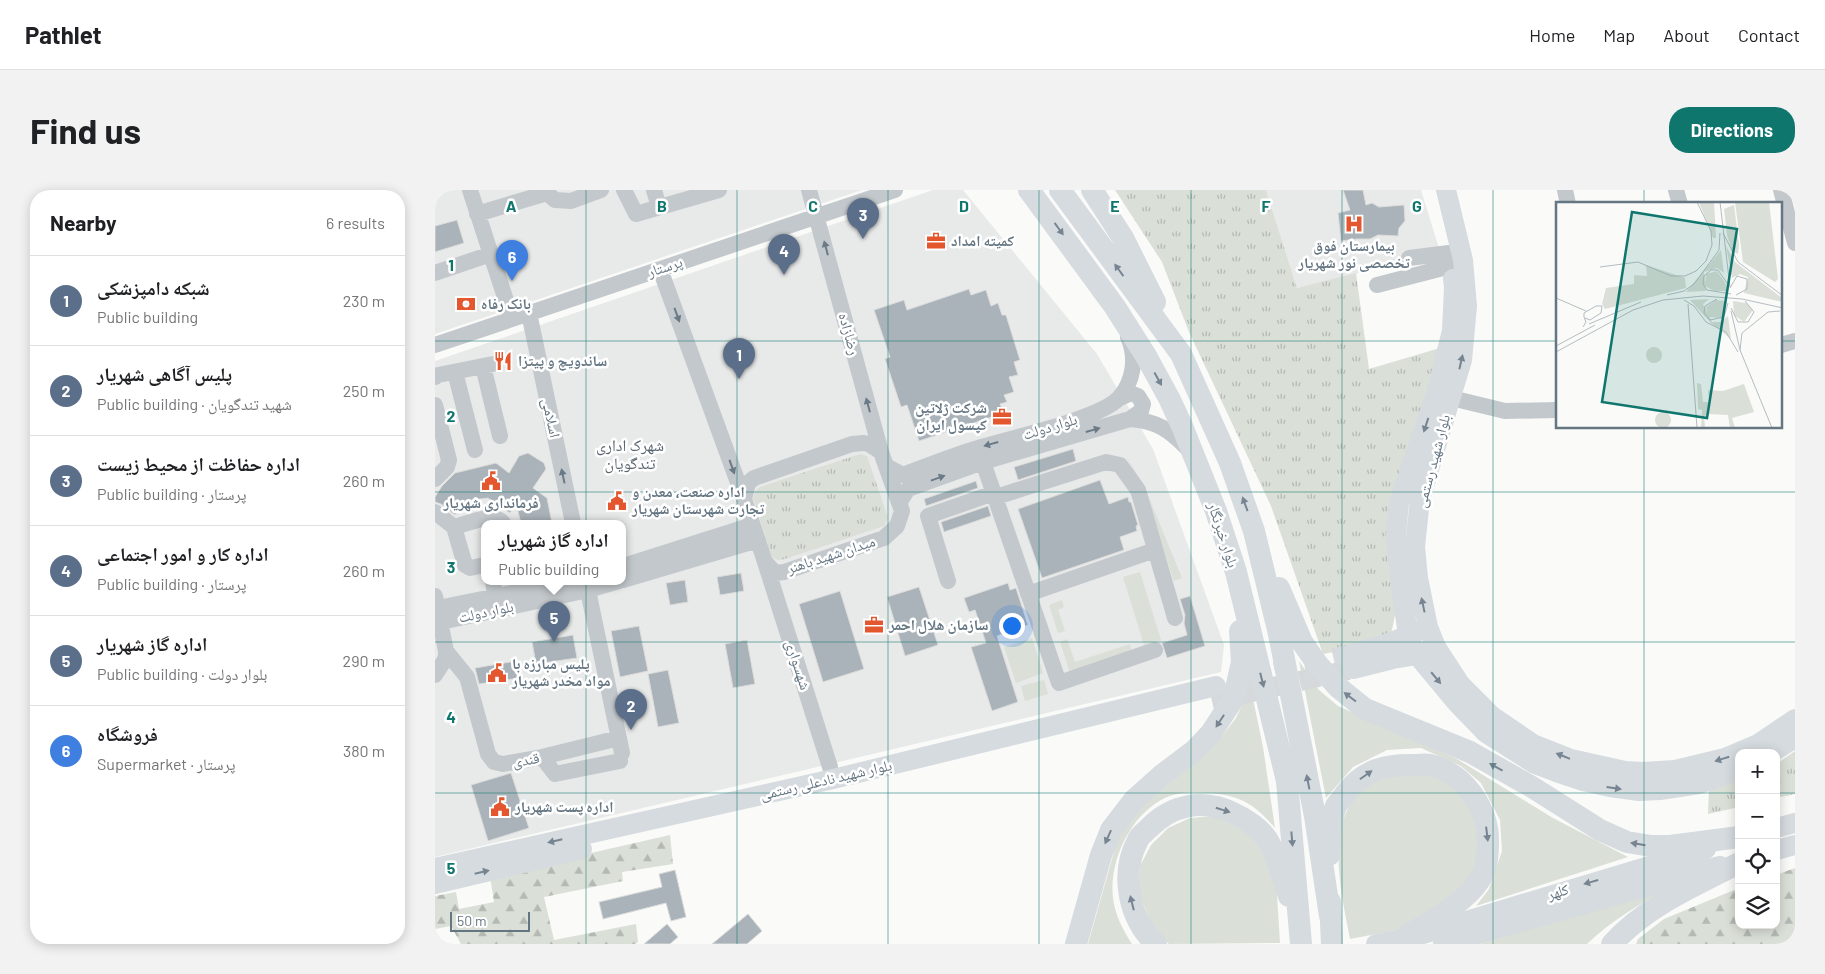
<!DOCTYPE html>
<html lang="en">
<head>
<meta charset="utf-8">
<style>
	body { margin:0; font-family:Barlow,"Noto Naskh Arabic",sans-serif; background:#f2f2f2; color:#202124 }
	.controls { position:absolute; right:15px; bottom:15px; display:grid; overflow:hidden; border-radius:10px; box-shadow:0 2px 12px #0003 }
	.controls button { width:45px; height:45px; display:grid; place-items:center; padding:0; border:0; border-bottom:1px solid #e0e0e0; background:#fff; color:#202124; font:25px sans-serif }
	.scale { position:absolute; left:15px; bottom:12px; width:80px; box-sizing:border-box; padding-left:5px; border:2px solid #657683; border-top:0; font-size:14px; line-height:18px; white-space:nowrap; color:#657683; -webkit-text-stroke:4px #fff; paint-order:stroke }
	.you { position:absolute; left:576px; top:435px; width:18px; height:18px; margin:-12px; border:4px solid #fff; border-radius:50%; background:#1a73e8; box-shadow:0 0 0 8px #1a73e833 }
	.badge { display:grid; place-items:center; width:32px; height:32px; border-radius:50%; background:#0f766e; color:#fff; font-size:16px; font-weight:700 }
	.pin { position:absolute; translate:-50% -41px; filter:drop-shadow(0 1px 2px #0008) }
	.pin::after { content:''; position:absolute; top:26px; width:18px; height:15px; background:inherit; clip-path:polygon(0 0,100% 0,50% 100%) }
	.popup { position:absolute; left:46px; top:330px; width:145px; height:65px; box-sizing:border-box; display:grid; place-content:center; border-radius:10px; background:#fff; filter:drop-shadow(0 1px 4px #0005); font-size:16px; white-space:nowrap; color:#757577 }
	.popup b { font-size:19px; color:#202124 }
	.popup::after { content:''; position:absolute; left:50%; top:100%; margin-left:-10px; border:10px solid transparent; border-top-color:#fff }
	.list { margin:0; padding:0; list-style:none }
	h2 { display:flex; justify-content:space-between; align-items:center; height:65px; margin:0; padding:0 20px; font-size:21px }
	h2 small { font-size:16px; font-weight:400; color:#757577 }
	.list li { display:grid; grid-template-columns:32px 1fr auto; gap:15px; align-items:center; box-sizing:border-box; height:90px; padding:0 20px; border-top:1px solid #e0e0e0 }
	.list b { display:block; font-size:19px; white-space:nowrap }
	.list p { margin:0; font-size:16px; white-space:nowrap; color:#757577 }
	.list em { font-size:16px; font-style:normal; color:#757577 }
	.icon { flex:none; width:28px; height:28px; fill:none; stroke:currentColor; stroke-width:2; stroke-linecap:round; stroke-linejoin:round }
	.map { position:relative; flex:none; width:1360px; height:754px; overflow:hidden; border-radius:20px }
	header { display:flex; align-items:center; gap:30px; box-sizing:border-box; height:70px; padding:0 25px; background:#fff; border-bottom:1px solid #e0e0e0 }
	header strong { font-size:24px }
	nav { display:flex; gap:28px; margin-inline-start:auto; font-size:18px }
	.intro { display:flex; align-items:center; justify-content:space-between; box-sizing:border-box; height:120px; padding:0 30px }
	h1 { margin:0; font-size:35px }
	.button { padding:12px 22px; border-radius:20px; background:#0f766e; color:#fff; font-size:18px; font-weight:700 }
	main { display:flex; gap:30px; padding:0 30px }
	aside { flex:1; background:#fff; border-radius:20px; box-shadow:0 2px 12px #0003 }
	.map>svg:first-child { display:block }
	.built { fill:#e8e9e9; fill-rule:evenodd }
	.grass { fill:#dadfd7 }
	.forest { fill:url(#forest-firs) }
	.park { fill:url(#park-tufts) }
	.building { fill:#aab3b9; stroke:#dcdcda }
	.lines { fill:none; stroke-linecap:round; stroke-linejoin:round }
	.major-tunnel { stroke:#d5d9db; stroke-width:20; stroke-dasharray:20 10; stroke-linecap:butt }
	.minor { stroke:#c3c8cc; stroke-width:16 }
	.major { stroke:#d6dbdf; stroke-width:20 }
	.highway { stroke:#d6dbdf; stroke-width:22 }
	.oneway { fill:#768591 }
	.oneway2 { fill:#6a7a87 }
	.grid { fill:none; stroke:#0f766e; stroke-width:1; stroke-opacity:0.55 }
	.labels { text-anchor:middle; stroke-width:5; stroke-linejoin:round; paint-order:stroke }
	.poi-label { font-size:15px; font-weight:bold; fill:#657683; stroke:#fff; text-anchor:start }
	.street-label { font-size:15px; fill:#657683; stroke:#fff }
	.neighbourhood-label { font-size:16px; fill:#57646e; stroke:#fff }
	.inset-road { fill:none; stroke:#b5bdc2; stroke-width:1 }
	.view { fill:#0f766e; fill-opacity:0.15; stroke:#0f766e; stroke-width:2.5 }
	.inset-edge { fill:none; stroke:#657683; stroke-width:2.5 }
	.grid-label { font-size:16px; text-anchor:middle; font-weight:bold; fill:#0f766e; stroke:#fff; stroke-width:5; stroke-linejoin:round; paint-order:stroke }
</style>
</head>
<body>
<header>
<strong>Pathlet</strong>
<nav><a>Home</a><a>Map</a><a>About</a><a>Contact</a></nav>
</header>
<div class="intro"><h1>Find us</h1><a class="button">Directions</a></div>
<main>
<aside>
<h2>Nearby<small>6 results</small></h2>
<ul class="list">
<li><span class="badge" style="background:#5c6f8a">1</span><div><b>شبکه دامپزشکی</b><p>Public building</p></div><em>230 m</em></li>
<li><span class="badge" style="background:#5c6f8a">2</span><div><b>پلیس آگاهی شهریار</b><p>Public building · شهید تندگویان</p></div><em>250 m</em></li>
<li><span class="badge" style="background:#5c6f8a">3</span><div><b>اداره حفاظت از محیط زیست</b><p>Public building · پرستار</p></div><em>260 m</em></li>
<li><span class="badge" style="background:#5c6f8a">4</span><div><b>اداره کار و امور اجتماعی</b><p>Public building · پرستار</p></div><em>260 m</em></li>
<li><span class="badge" style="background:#5c6f8a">5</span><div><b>اداره گاز شهریار</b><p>Public building · بلوار دولت</p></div><em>290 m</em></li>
<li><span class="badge" style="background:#3f7fe0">6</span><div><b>فروشگاه</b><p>Supermarket · پرستار</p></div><em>380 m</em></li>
</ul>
</aside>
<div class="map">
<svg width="1360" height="754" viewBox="0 0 1360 754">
	<defs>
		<pattern id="forest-firs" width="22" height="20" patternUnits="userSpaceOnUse" patternTransform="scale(1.25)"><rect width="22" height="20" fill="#dadfd7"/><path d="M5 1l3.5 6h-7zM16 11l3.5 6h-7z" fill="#b4b9b4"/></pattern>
		<pattern id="park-tufts" width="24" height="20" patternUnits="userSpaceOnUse" patternTransform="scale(1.25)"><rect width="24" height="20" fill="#dadfd7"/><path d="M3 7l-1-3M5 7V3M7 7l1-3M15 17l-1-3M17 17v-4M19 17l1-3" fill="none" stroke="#b4b9b4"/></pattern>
	</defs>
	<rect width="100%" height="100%" fill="#fafaf8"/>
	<path class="built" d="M0,0h427l-427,144z
		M498,0h30l134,164 56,95 71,196 -3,27 -786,185v-496zM50,333h138v58h-138z
		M831,0h155l21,68 -42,5 -103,25z"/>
	<path class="grass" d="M691,266l19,32 37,90 -8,3 -31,-91z
		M705,382l21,68 -17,5 -21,-68z
		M627,410l2,7 -6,3 7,21 -7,2 -9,-28z
		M597,448l11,35 -27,10 -12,-36z
		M632,449l8,23 55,-18 2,8 -62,21 -10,-31z
		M864,471l20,29 19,16 119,53 96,59 75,39 -152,49 13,-17 13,-38 -2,-31 -19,-37 -20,-17 -40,-18 -34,2 -34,17 -27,31z
		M609,490l4,14 -23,7 -4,-15z
		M817,504l11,53 12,81c-20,-24 -37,-34 -69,-35 -15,-1 -31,-1 -45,7 -32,18 -52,62 -48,98 2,17 10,32 19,46h-44l29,-103 13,-23 92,-82 14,-18 11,-23z
		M988,583l22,8 19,18 9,14 8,40 -15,35 -69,42 -47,9c-9,-48 -29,-126 22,-156 4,-3 9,-7 13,-8 10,-3 28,-1 38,-2z
		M779,626l42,20 20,43 4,64 -111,1 -15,-13 -16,-41 2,-24 11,-21 17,-17 22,-10z
		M1231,699c-29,17 -55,32 -79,55h-107z"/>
	<path class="forest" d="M235,645l3,29 -51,8 1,9 -79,16 10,43 82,-16 2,18 -3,2h-174l-10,-18 -16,3v-33l21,-4 3,17 35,-7 -4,-26z
		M1360,678v76h-159l2,-5 26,-20 75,-31v37h37v-50z"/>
	<path class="park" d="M680,0h151l31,98 59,-15 13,96 71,-21 -30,98 -13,160 -6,28 -36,14 -32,6 -52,-148 -82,-174 -27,-70z
		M425,264l7,2 21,62 -4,8 -99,33 -7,1 -6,-3 -19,-59 3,-8 4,-3z
		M1360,561v43l-19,4v-34z
		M1304,588v29l-31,7 1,-26z"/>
	<path class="building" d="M908,0h20l3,15 6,-2 7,4 25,-2 1,16 -6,7 -1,8 -20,-1 -8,4h-13l-16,2 -3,-28 12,-3z
		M22,30l7,23 -29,9v-26z
		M534,99l2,6 15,-5 5,16 7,-3 4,12h4l14,45 -6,2 4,13 -9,2 5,15 -10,3 3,7 -7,2 4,9 -85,28 -12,-36 -6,2 -16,-48 5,-2 -16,-47 30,-10 3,10z
		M638,259l3,12 -58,19 -4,-13z
		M93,263l16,10 2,6 -13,19 14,10 5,25h-31l-5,-19 -6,9 -22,-15 -24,3 -9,14 -14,-11 -6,-2v-5l7,-11 13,-13 41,-10 13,10 10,-17z
		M665,290l9,24 19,-7 1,5h2l7,23 -2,1 1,5 -17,6 4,13 -82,28 -24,-69z
		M541,291l2,7 -52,18 -2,-7z
		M553,316l3,10 -47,16 -3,-10z
		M306,383l3,18 -24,4 -3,-18z
		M250,390l3,22 -18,3 -4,-22z
		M573,393l2,7 6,-2 12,37 -31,11 21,66 -26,9 -21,-64 15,-4 -11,-33 -6,2 -5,-14z
		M484,397l19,58 -33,11 -18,-59z
		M405,401l24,78 -41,13 -24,-78z
		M755,406l15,50 -38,12 -5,-15 25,-8 -3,-12 1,-8 -5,-16z
		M204,436l9,45 -28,6 -9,-46z
		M138,445l4,23 -41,6 -4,-22z
		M312,450l8,44 -22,4 -8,-44z
		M81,471l3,17 -40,6 -4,-16z
		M233,480l11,53 -21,4 -10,-53z
		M199,519l2,11 -9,2 -2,-12z
		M76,583l18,55 -41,13 -17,-56z
		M240,680l11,47 -15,4 -5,-18 -63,16 -4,-17 63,-15 -3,-13z
		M313,724l14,17 -15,13h-35z
		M232,734l11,13 -8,7h-26z"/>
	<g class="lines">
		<path class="major-tunnel" d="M811,489l98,-23
			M777,511l141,-32"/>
		<path class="minor" d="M35,0l42,129
			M189,0l12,24 83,-24
			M219,0l5,17
			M374,0l72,262
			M1130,0l3,14
			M1241,0l4,14
			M1346,0l14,53
			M42,24l70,-21 8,7 16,1 30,-11
			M974,68l40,-5
			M225,79l84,230
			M0,83l56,-19
			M942,95l74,-19
			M94,123l44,210
			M0,155l460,-155
			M1346,155l14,-4
			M48,176l17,70
			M20,182l20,78
			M0,187l3,-2 55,-11
			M1004,205l66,16 52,-1
			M683,209l13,-6 7,3 5,8 -2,7 -11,8
			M0,215l14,55 -2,7 -12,12
			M429,253l5,1 12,8 21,59 -5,15 -13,12 -100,34 -9,1 -10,-11 -21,-63 4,-16 6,-5 98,-34z
			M548,272l76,221 96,-33
			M451,276l17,9c21,-8 43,-17 65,-24 32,-11 131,-31 151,-53 15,-17 18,-41 9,-61
			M561,307l110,-35 14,3 18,25 37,128
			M464,313l9,-14 75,-27 147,-43c27,2 40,11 58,30
			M0,322l19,15 11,38 5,3 15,-3
			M19,337c12,-3 41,-16 49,-4
			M330,372l65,205
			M188,376l129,-41
			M188,390l135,-40
			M58,391l2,15
			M151,391l36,172
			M513,391l-20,-65 66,-23
			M593,404l127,-44
			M0,406l11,55v7l-11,17
			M3,418l134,-27
			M6,432l147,-32 31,-9
			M11,461l21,26 21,77 6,8 9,2 39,-7 77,-19
			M107,567l13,17 65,-13"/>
		<path class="major" d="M1011,0l17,70 4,46 -5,54 -42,139 -5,48 3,31 10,49 8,20 24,37 32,32 41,28 38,15 54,12 18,1 32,-2 50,-12 33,-14 37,-25
			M1018,89l1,8 -2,44 -16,63 -37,109 -3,32 4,43 8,57 9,20 40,48 29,30 49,31 21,8 27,9 27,6 29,4 21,-1 39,-6 40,-14
			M909,466l45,-13 32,-13
			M918,479l40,-10 24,-4 11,-5
			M1336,563l24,-15
			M1341,638l19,-5
			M1341,660l19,-5
			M0,678l398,-89 383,-93
			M0,694l147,-35
			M941,754l37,-7 293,-88
			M1008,754l277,-78"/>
		<path class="highway" d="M594,0l86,117 31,49 23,42 13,28 34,85 20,61 51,209 14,163
			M625,0l121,164 49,109 24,68 25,103 36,182 15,100
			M657,0l31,48 32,64
			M844,398l23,54 16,23 21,23 26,21 105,43 62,35 68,43 27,12 24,4h19l69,-9
			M894,665c1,-16 1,-34 7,-49 2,-4 7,-8 9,-12 18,-24 41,-30 70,-29 5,0 11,-1 15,0 34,8 58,43 58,76 0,15 -1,28 -9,40 -14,22 -53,43 -75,57
			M895,712l2,42
			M641,754l25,-89 10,-25 23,-30 28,-25 33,-25 16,-17 23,-35 8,-36 -2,-31
			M721,754c-28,-26 -36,-71 -18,-104 2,-5 7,-8 10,-11 24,-25 56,-31 87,-15 11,5 25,15 32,25 8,12 17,42 22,57
			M1177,754c34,-38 82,-58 127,-81"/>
	</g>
	<defs><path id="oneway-solid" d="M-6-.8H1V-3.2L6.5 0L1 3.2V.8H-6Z" transform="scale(1.25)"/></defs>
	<g class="oneway">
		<use href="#oneway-solid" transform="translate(624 39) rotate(54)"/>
		<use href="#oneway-solid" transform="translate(684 80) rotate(-126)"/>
		<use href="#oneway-solid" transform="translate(1026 172) rotate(-77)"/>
		<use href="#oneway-solid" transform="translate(723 189) rotate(61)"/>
		<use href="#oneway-solid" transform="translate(991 235) rotate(108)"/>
		<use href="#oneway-solid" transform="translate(810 314) rotate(-110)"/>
		<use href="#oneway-solid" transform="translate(988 415) rotate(-102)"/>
		<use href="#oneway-solid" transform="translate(1001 488) rotate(50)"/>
		<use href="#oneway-solid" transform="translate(827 490) rotate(76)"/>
		<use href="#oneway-solid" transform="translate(915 507) rotate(-143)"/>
		<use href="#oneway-solid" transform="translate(785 531) rotate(123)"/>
		<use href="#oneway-solid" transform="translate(1128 566) rotate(-158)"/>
		<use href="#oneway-solid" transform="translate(1287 569) rotate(162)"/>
		<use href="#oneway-solid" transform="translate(1061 577) rotate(-151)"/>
		<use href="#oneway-solid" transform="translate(931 585) rotate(-35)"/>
		<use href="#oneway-solid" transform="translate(873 592) rotate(-101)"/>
		<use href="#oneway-solid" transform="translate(1179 598) rotate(8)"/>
		<use href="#oneway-solid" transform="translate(788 620) rotate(17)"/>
		<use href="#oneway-solid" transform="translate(1052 644) rotate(83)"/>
		<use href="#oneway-solid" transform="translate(673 647) rotate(114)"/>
		<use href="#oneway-solid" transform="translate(857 649) rotate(85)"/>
		<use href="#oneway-solid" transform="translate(120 651) rotate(167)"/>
		<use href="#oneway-solid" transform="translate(1203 654) rotate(-171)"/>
		<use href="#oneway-solid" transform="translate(47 682) rotate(-13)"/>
		<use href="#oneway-solid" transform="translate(1156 692) rotate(164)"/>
		<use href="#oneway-solid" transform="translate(697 713) rotate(-104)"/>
	</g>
	<g class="oneway2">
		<use href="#oneway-solid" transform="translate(391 58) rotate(-105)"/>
		<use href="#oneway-solid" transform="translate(242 125) rotate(70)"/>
		<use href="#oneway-solid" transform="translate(433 215) rotate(-105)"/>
		<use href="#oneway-solid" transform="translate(658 240) rotate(-16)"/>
		<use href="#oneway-solid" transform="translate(556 254) rotate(164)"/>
		<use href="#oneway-solid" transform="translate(297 277) rotate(70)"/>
		<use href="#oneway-solid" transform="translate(128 286) rotate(-102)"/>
		<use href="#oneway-solid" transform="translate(503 288) rotate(-20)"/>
	</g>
	<path class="grid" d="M151,0v754M302,0v754M453,0v754M604,0v754M756,0v754M907,0v754M1058,0v754M1209,0v14M0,151h1122M1346,151h14M1209,238v516M0,302h1360M0,452h1360M0,603h1304M1341,603h19"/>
	<defs>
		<g id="hospital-bare" transform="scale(1.5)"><path d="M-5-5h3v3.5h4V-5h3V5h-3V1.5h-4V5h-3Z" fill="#e4572e" stroke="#fff" stroke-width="2.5" paint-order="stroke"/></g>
		<g id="office-bare" transform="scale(1.5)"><path d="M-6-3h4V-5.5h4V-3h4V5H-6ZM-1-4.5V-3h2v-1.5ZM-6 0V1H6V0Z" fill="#e4572e" stroke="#fff" stroke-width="2.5" paint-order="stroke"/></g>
		<g id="bank-bare" transform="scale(1.5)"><path d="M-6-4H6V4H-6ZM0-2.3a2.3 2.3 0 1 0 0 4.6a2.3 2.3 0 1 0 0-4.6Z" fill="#e4572e" stroke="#fff" stroke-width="2.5" paint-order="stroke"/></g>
		<g id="restaurant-bare" transform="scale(1.5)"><path d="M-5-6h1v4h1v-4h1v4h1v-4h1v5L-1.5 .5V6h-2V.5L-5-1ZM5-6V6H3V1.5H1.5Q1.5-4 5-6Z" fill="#e4572e" stroke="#fff" stroke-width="2.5" paint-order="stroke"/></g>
		<g id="civic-bare" transform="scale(1.5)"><path d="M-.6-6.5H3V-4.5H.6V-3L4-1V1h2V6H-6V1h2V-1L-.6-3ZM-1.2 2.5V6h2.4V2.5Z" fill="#e4572e" stroke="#fff" stroke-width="2.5" paint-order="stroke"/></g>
	</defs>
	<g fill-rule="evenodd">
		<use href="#hospital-bare" x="919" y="34"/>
		<use href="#office-bare" x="501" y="51"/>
		<use href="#bank-bare" x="31" y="114"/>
		<use href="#restaurant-bare" x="68" y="171"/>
		<use href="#office-bare" x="567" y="227"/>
		<use href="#civic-bare" x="56" y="291"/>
		<use href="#civic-bare" x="182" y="311"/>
		<use href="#office-bare" x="439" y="435"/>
		<use href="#civic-bare" x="62" y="483"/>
		<use href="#civic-bare" x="65" y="617"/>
	</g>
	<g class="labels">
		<g class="poi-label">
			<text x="516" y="56">کمیته امداد</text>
			<text x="919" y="61" text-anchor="middle">بیمارستان فوق<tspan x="919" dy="17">تخصصی نور شهریار</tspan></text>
			<text x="46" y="119">بانک رفاه</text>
			<text x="83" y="176">ساندویچ و پیتزا</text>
			<text x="552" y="223" text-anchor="end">شرکت ژلاتین<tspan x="552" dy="17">کپسول ایران</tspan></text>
			<text x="197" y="307">اداره صنعت، معدن و<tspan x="197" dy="17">تجارت شهرستان شهریار</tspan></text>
			<text x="56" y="318" text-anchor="middle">فرمانداری شهریار</text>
			<text x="454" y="440">سازمان هلال احمر</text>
			<text x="77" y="479">پلیس مبارزه با<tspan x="77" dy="17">مواد مخدر شهریار</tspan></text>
			<text x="80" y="622">اداره پست شهریار</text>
		</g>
		<g class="street-label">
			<text transform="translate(230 77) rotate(-18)" y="5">پرستار</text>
			<text transform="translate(414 144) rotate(75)" y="5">رضازاده</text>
			<text transform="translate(116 228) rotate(78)" y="5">اسلامی</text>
			<text transform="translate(615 237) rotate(-17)" y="5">بلوار دولت</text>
			<text transform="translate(998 271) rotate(-75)" y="5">بلوار شهید رستمی</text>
			<text transform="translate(788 345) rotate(72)" y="5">بلوار خبرنگار</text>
			<text transform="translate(396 365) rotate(-18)" y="5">میدان شهید باهنر</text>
			<text transform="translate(51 422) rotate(-12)" y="5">بلوار دولت</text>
			<text transform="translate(363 475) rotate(72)" y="5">شهسواری</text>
			<text transform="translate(91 570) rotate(-10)" y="5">قندی</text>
			<text transform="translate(391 590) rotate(-13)" y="5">بلوار شهید نادعلی رستمی</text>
			<text transform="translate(1123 702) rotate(-17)" y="5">کلهر</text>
		</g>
		<g class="neighbourhood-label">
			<text x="195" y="261">شهرک اداری<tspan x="195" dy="18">تندگویان</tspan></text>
		</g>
	</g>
	<g transform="translate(1121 12)">
		<rect width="226" height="226" fill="#fafaf8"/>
		<path d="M179,0h34l9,77 -3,3 -32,-20zM170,44l9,16 47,36v4l-38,-9 4,-16 -8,-3 -8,4zM165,48l3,23 -7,-5 -13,4 2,19 -20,1zM161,69l9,13v7h-12l-9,-5 1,-12zM153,97l-6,5 9,18h8l8,-6 3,23 -20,-16 -21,-23zM160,98l9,1v9l-4,8 -13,-1 -2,-10zM177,99l13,2 7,7 -9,12 -10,-7zM99 218a8 8 0 1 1 16 0a8 8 0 1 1-16 0Z" fill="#dadfd7"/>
		<path d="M178,3l5,40 -1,9 -6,-3 -5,-16 -3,-26zM141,181l4,1 2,18h6l-1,-12 15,1 21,-7 10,28 -22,6 3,10h-5l-2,-13 -19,-1 -5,2 1,12h-4l1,-18 -4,-1z" fill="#dadfd7"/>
		<path d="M143,0h15l2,36h-3zM90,63l39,13 1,10 -81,21 -3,-5 4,-16 28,-4v-9l13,1zM90 153a8 8 0 1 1 16 0a8 8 0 1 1-16 0Z" fill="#dadfd7"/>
		<path class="inset-road" d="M164,0l10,85M167,31l15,29 45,34M44,65l38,-5 33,14h14l11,-5 10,-10 6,-16 -1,-14 -14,-29M171,81l-9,-13h-7l-7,6 -1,8 4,6 24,4M174,86l7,-12 10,3v10l-11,6M111,93l17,-4 10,-7 25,-34 1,-17M0,96l30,13M161,97l-12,7 -1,7 6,7 14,-3 4,-14M128,98l10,6 12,16 20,10 12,20M132,102l9,124M175,106l7,14h10l6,-10 -9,-11M175,109l9,39 32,78M33,122l52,-22M27,125l3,-5 -2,-5v-4l12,-7h6l-1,7 -11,7 -5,-2M0,144l39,-21M184,148l2,-17 26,-21 12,-1M0,150l77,-42 30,-10 40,-4 39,3 41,9"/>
		<path class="view" d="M76,10l105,17 -30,189 -105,-16z"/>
		<rect width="226" height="226" class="inset-edge"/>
	</g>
	<g class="grid-label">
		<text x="76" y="22">A</text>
		<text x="227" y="22">B</text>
		<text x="378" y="22">C</text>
		<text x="529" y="22">D</text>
		<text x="680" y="22">E</text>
		<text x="831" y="22">F</text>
		<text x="982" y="22">G</text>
		<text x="16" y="81">1</text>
		<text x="16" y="232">2</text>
		<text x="16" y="383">3</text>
		<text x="16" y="533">4</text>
		<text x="16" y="684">5</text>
	</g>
</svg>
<div class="controls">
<button>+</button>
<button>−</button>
<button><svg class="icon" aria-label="locate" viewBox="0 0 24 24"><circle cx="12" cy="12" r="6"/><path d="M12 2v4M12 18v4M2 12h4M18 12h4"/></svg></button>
<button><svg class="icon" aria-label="layers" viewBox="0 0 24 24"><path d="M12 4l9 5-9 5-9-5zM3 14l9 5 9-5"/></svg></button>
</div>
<div class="scale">50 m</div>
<div class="you"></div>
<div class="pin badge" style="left:304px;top:189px;background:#5c6f8a">1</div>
<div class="pin badge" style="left:196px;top:540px;background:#5c6f8a">2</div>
<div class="pin badge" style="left:428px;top:49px;background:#5c6f8a">3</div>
<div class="pin badge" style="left:349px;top:85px;background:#5c6f8a">4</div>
<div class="pin badge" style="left:119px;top:452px;background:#5c6f8a">5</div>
<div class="popup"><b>اداره گاز شهریار</b>Public building</div>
<div class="pin badge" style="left:77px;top:91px;background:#3f7fe0">6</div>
</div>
</main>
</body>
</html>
